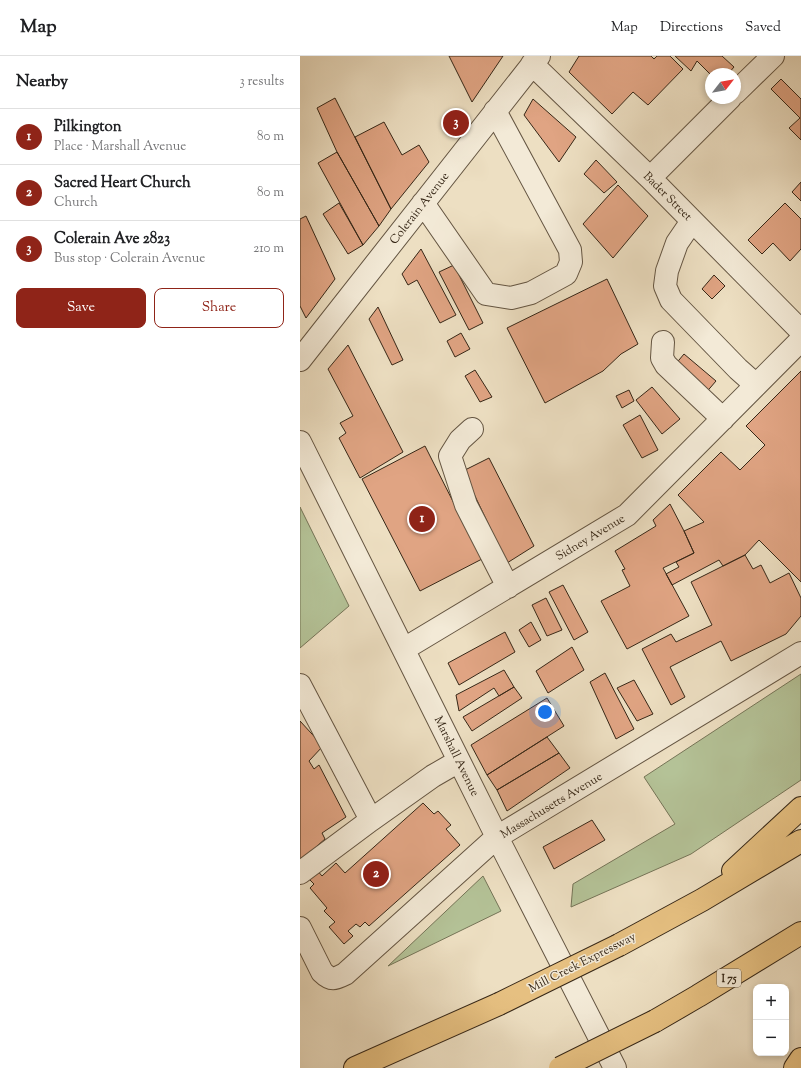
<!DOCTYPE html>
<html lang="en">
<head>
<meta charset="utf-8">
<style>
	body { margin:0; font-family:"Sorts Mill Goudy",serif; background:#f6f6f6; color:#202124 }
	.controls { position:absolute; right:12px; bottom:12px; display:grid; overflow:hidden; border-radius:8px; box-shadow:0 2px 6px #0003 }
	.controls button { width:36px; height:36px; display:grid; place-items:center; padding:0; border:0; border-bottom:1px solid #e0e0e0; background:#fff; color:#202124; font:20px sans-serif }
	.compass { position:absolute; left:405px; top:12px; width:36px; height:36px; border-radius:50%; background:#fff; box-shadow:0 2px 6px #0003; rotate:59deg }
	.you { position:absolute; left:245px; top:656px; width:14px; height:14px; margin:-10px; border:3px solid #fff; border-radius:50%; background:#1a73e8; box-shadow:0 0 0 6px #1a73e833 }
	.badge { display:grid; place-items:center; width:26px; height:26px; border-radius:50%; background:#8f2418; color:#fff; font-size:13px; font-weight:700 }
	.pin { position:absolute; translate:-50% -50%; border:2px solid #fff; box-shadow:0 1px 4px #0006 }
	.list { margin:0; padding:0; list-style:none }
	h2 { display:flex; justify-content:space-between; align-items:center; height:52px; margin:0; padding:0 16px; font-size:17px }
	h2 small { font-size:13px; font-weight:400; color:#757577 }
	.list li { display:grid; grid-template-columns:26px 1fr auto; gap:12px; align-items:center; box-sizing:border-box; height:56px; padding:0 16px; border-top:1px solid #e0e0e0 }
	.list b { display:block; font-size:15px; white-space:nowrap }
	.list p { margin:0; font-size:13px; white-space:nowrap; color:#757577 }
	.list em { font-size:13px; font-style:normal; color:#757577 }
	.actions { display:flex; gap:8px; padding:12px 16px }
	.actions a { flex:1; padding:9px 0; border:1px solid #8f2418; border-radius:8px; text-align:center; font-size:14px; color:#8f2418 }
	.actions .main { background:#8f2418; color:#fff }
	.map { position:relative; flex:none; width:501px; height:1012px; overflow:hidden }
	header { display:flex; align-items:center; gap:24px; box-sizing:border-box; height:56px; padding:0 20px; background:#fff; border-bottom:1px solid #e0e0e0 }
	header strong { font-size:19px }
	nav { display:flex; gap:22px; margin-inline-start:auto; font-size:14px }
	main { display:flex }
	aside { flex:1; background:#fff }
	.map>svg:first-child { display:block }
	.green { fill:#b4c297; stroke:#757457 }
	.building { fill:#e0a483; stroke:#362717 }
	.lines { fill:none; stroke-linecap:round; stroke-linejoin:round }
	.minor-casing { stroke:#645542; stroke-width:24 }
	.major-casing { stroke:#362717; stroke-width:24 }
	.highway-casing { stroke:#362717; stroke-width:24 }
	.minor { stroke:#f3ead7; stroke-width:22 }
	.major { stroke:#e6c081; stroke-width:22 }
	.highway { stroke:#e6c081; stroke-width:22 }
	.highway-bridge-casing { stroke:#362717; stroke-width:24; stroke-linecap:butt }
	.highway-bridge { stroke:#e6c081; stroke-width:22 }
	.labels { text-anchor:middle; stroke-width:3; stroke-linejoin:round; paint-order:stroke }
	.shield { fill:#f3ead7; stroke:#6f6251; stroke-width:1 }
	.shield-label { font-size:11px; font-weight:bold; fill:#362717 }
	.street-label { font-size:12px; fill:#362717; stroke:#f3ead7 }
</style>
</head>
<body>
<header>
<strong>Map</strong>
<nav><a>Map</a><a>Directions</a><a>Saved</a></nav>
</header>
<main>
<aside>
<h2>Nearby<small>3 results</small></h2>
<ul class="list">
<li><span class="badge">1</span><div><b>Pilkington</b><p>Place · Marshall Avenue</p></div><em>80 m</em></li>
<li><span class="badge">2</span><div><b>Sacred Heart Church</b><p>Church</p></div><em>80 m</em></li>
<li><span class="badge">3</span><div><b>Colerain Ave 2823</b><p>Bus stop · Colerain Avenue</p></div><em>210 m</em></li>
</ul>
<div class="actions"><a class="main">Save</a><a>Share</a></div>
</aside>
<div class="map">
<svg width="501" height="1012" viewBox="0 0 501 1012">
	<rect width="100%" height="100%" fill="#eddfc2"/>
	<filter id="stains"><feTurbulence type="fractalNoise" baseFrequency=".005" numOctaves="4"/><feColorMatrix values="0 0 0 0 .2 0 0 0 0 .09 0 0 0 0 .02 0 0 0 .5 -.17"/></filter>
	<radialGradient id="worn" r=".72"><stop offset=".6" stop-color="#630" stop-opacity="0"/><stop offset="1" stop-color="#630" stop-opacity=".3"/></radialGradient>
	<path class="green" d="M0,451l49,99 -49,42z
		M501,618v106l-110,74 -120,53 2,-23 102,-60 -31,-47z
		M183,820l18,35 -113,55z"/>
	<path class="building" d="M149,0h54l-31,46z
		M279,0h72l3,3 3,-3h13l13,13 -35,36 -15,-13 -21,22 -43,-42z
		M375,0h47l12,11 -6,7 -17,1 -14,-14 -6,10z
		M481,23l20,20v41l-12,-12 11,-10 -29,-29z
		M35,42l56,111 -12,17 -42,-74 -20,-44z
		M233,43l43,38 -17,25 -35,-47z
		M84,66l18,33 17,-10 10,17 -38,47 -36,-72z
		M37,96l42,74 -16,19 -45,-82z
		M296,104l21,22 -13,11 -20,-19z
		M501,126v19l-9,-9z
		M318,129l30,31 -35,42 -30,-34z
		M39,147l24,42 -15,9 -25,-40z
		M485,147l16,16v30l-11,12 -17,-18 -11,11 -14,-14z
		M6,160l29,63 -29,39 -6,-12v-87z
		M121,193l35,66 -16,8 -23,-43 -9,5 -6,-11z
		M154,209l29,58 -14,7 -30,-58z
		M414,219l11,11 -13,13 -10,-10z
		M307,223l31,65 -17,10 -18,17 -58,32 -38,-75z
		M78,251l25,53 -11,5 -23,-46z
		M161,277l9,16 -15,8 -8,-16z
		M48,289l55,107 -43,26 -21,-40 7,-5 -6,-10 13,-7 -25,-47z
		M384,298l32,27 -12,14 -30,-29z
		M175,314l17,27 -12,5 -15,-26z
		M501,315v211l-42,-42 -14,15 -22,11 -4,-6 -47,25 -6,-11 13,-7 -3,-5 18,-9 -10,-22 20,-9 -26,-27 43,-43 19,18 25,-25 -19,-19z
		M352,331l28,32 -18,15 -26,-34z
		M329,334l5,11 -12,7 -6,-12z
		M340,359l18,35 -16,8 -19,-33z
		M125,390l57,113 -62,32 -58,-112z
		M189,402l45,88 -27,17 -44,-92z
		M370,448l14,27 10,22 -31,15 26,48 -62,33 -26,-48 29,-15 -8,-16 3,-1 -10,-18 41,-25 -3,-6z
		M445,499l8,14 8,-4 9,18 19,-10 12,25v18l-15,18 -55,27 -10,-20 -51,26 15,30 -14,8 -29,-56 29,-15 5,8 36,-17 -21,-43z
		M263,529l25,47 -14,8 -25,-48z
		M246,542l16,32 -15,6 -15,-31z
		M231,566l10,18 -12,7 -10,-17z
		M205,576l10,20 -56,33 -11,-22z
		M272,591l12,23 -36,23 -12,-22z
		M204,614l10,17 -15,9 -5,-8 -35,23 -3,-16z
		M305,617l29,56 -18,10 -26,-57z
		M334,624l19,34 -16,7 -20,-33z
		M214,631l8,11 -50,33 -9,-14z
		M247,642l17,28 -77,49 -16,-30z
		M0,665l23,25 -14,15 5,8 5,-4 27,52 -24,16 3,6 -8,7 4,7 -21,12z
		M247,681l12,16 -62,37 -10,-15z
		M259,697l11,15 -63,43 -10,-21z
		M123,747l11,11 4,-3 13,14 -5,4 14,16 -91,81 -4,-4 -5,5 -4,-3 -8,7 5,5 -9,8 -15,-17 6,-5 -11,-11 3,-3 -17,-20 4,-4 -7,-7 9,-8 6,7 14,-13 9,10z
		M292,764l13,20 -51,29 -11,-22z"/>
	<g class="lines">
		<g class="minor-casing">
			<path id="minor" d="M232,8l118,114 151,153
				M435,37l38,-37
				M350,122l80,-80
				M123,147l63,91 25,4 20,-5 35,-19 5,-12 -1,-12 -75,-139
				M392,165l-15,22 -10,28 -2,15 6,14 67,69 18,16
				M363,286l-1,16 4,7 57,54
				M0,304l239,-304
				M172,373l-12,11 -10,16 16,49 42,82
				M0,386l197,395 118,231
				M104,593l223,-134 174,-175
				M0,629l71,135 62,-44 26,-15
				M0,817l71,-53
				M0,872l22,44c9,9 13,7 23,2l152,-137 304,-184"/>
		</g>
		<g class="major-casing">
			<path id="major" d="M495,1012l6,-9"/>
		</g>
		<g class="highway-casing">
			<path id="highway" d="M433,815l68,-63
				M319,889l83,-45 99,-59
				M355,965l43,-25 103,-63
				M55,1012l144,-64"/>
		</g>
		<use href="#minor" class="minor"/>
		<use href="#major" class="major"/>
		<use href="#highway" class="highway"/>
		<g class="highway-bridge-casing">
			<path id="highway-bridge" d="M199,948l120,-59
				M260,1012l95,-47"/>
		</g>
		<use href="#highway-bridge" class="highway-bridge"/>
	</g>
	<g class="labels">
		<rect class="shield" x="417" y="913" width="24" height="18" rx="3"/>
		<g class="shield-label">
			<text x="429" y="926">I 75</text>
		</g>
		<g class="street-label">
			<text transform="translate(368 140) rotate(45)" y="4">Bader Street</text>
			<text transform="translate(119 152) rotate(-52)" y="4">Colerain Avenue</text>
			<text transform="translate(290 481) rotate(-31)" y="4">Sidney Avenue</text>
			<text transform="translate(157 700) rotate(64)" y="4">Marshall Avenue</text>
			<text transform="translate(251 749) rotate(-31)" y="4">Massachusetts Avenue</text>
			<text transform="translate(282 906) rotate(-27)" y="4">Mill Creek Expressway</text>
		</g>
	</g>
	<rect width="100%" height="100%" filter="url(#stains)"/>
	<rect width="100%" height="100%" fill="url(#worn)"/>
</svg>
<div class="controls">
<button>+</button>
<button>−</button>
</div>
<svg class="compass" viewBox="-18 -18 36 36"><path d="M0-13l5 13h-10z" fill="#e53935"/><path d="M0 13l5-13h-10z" fill="#757577"/></svg>
<div class="you"></div>
<div class="pin badge" style="left:122px;top:463px">1</div>
<div class="pin badge" style="left:76px;top:818px">2</div>
<div class="pin badge" style="left:156px;top:67px">3</div>
</div>
</main>
</body>
</html>
